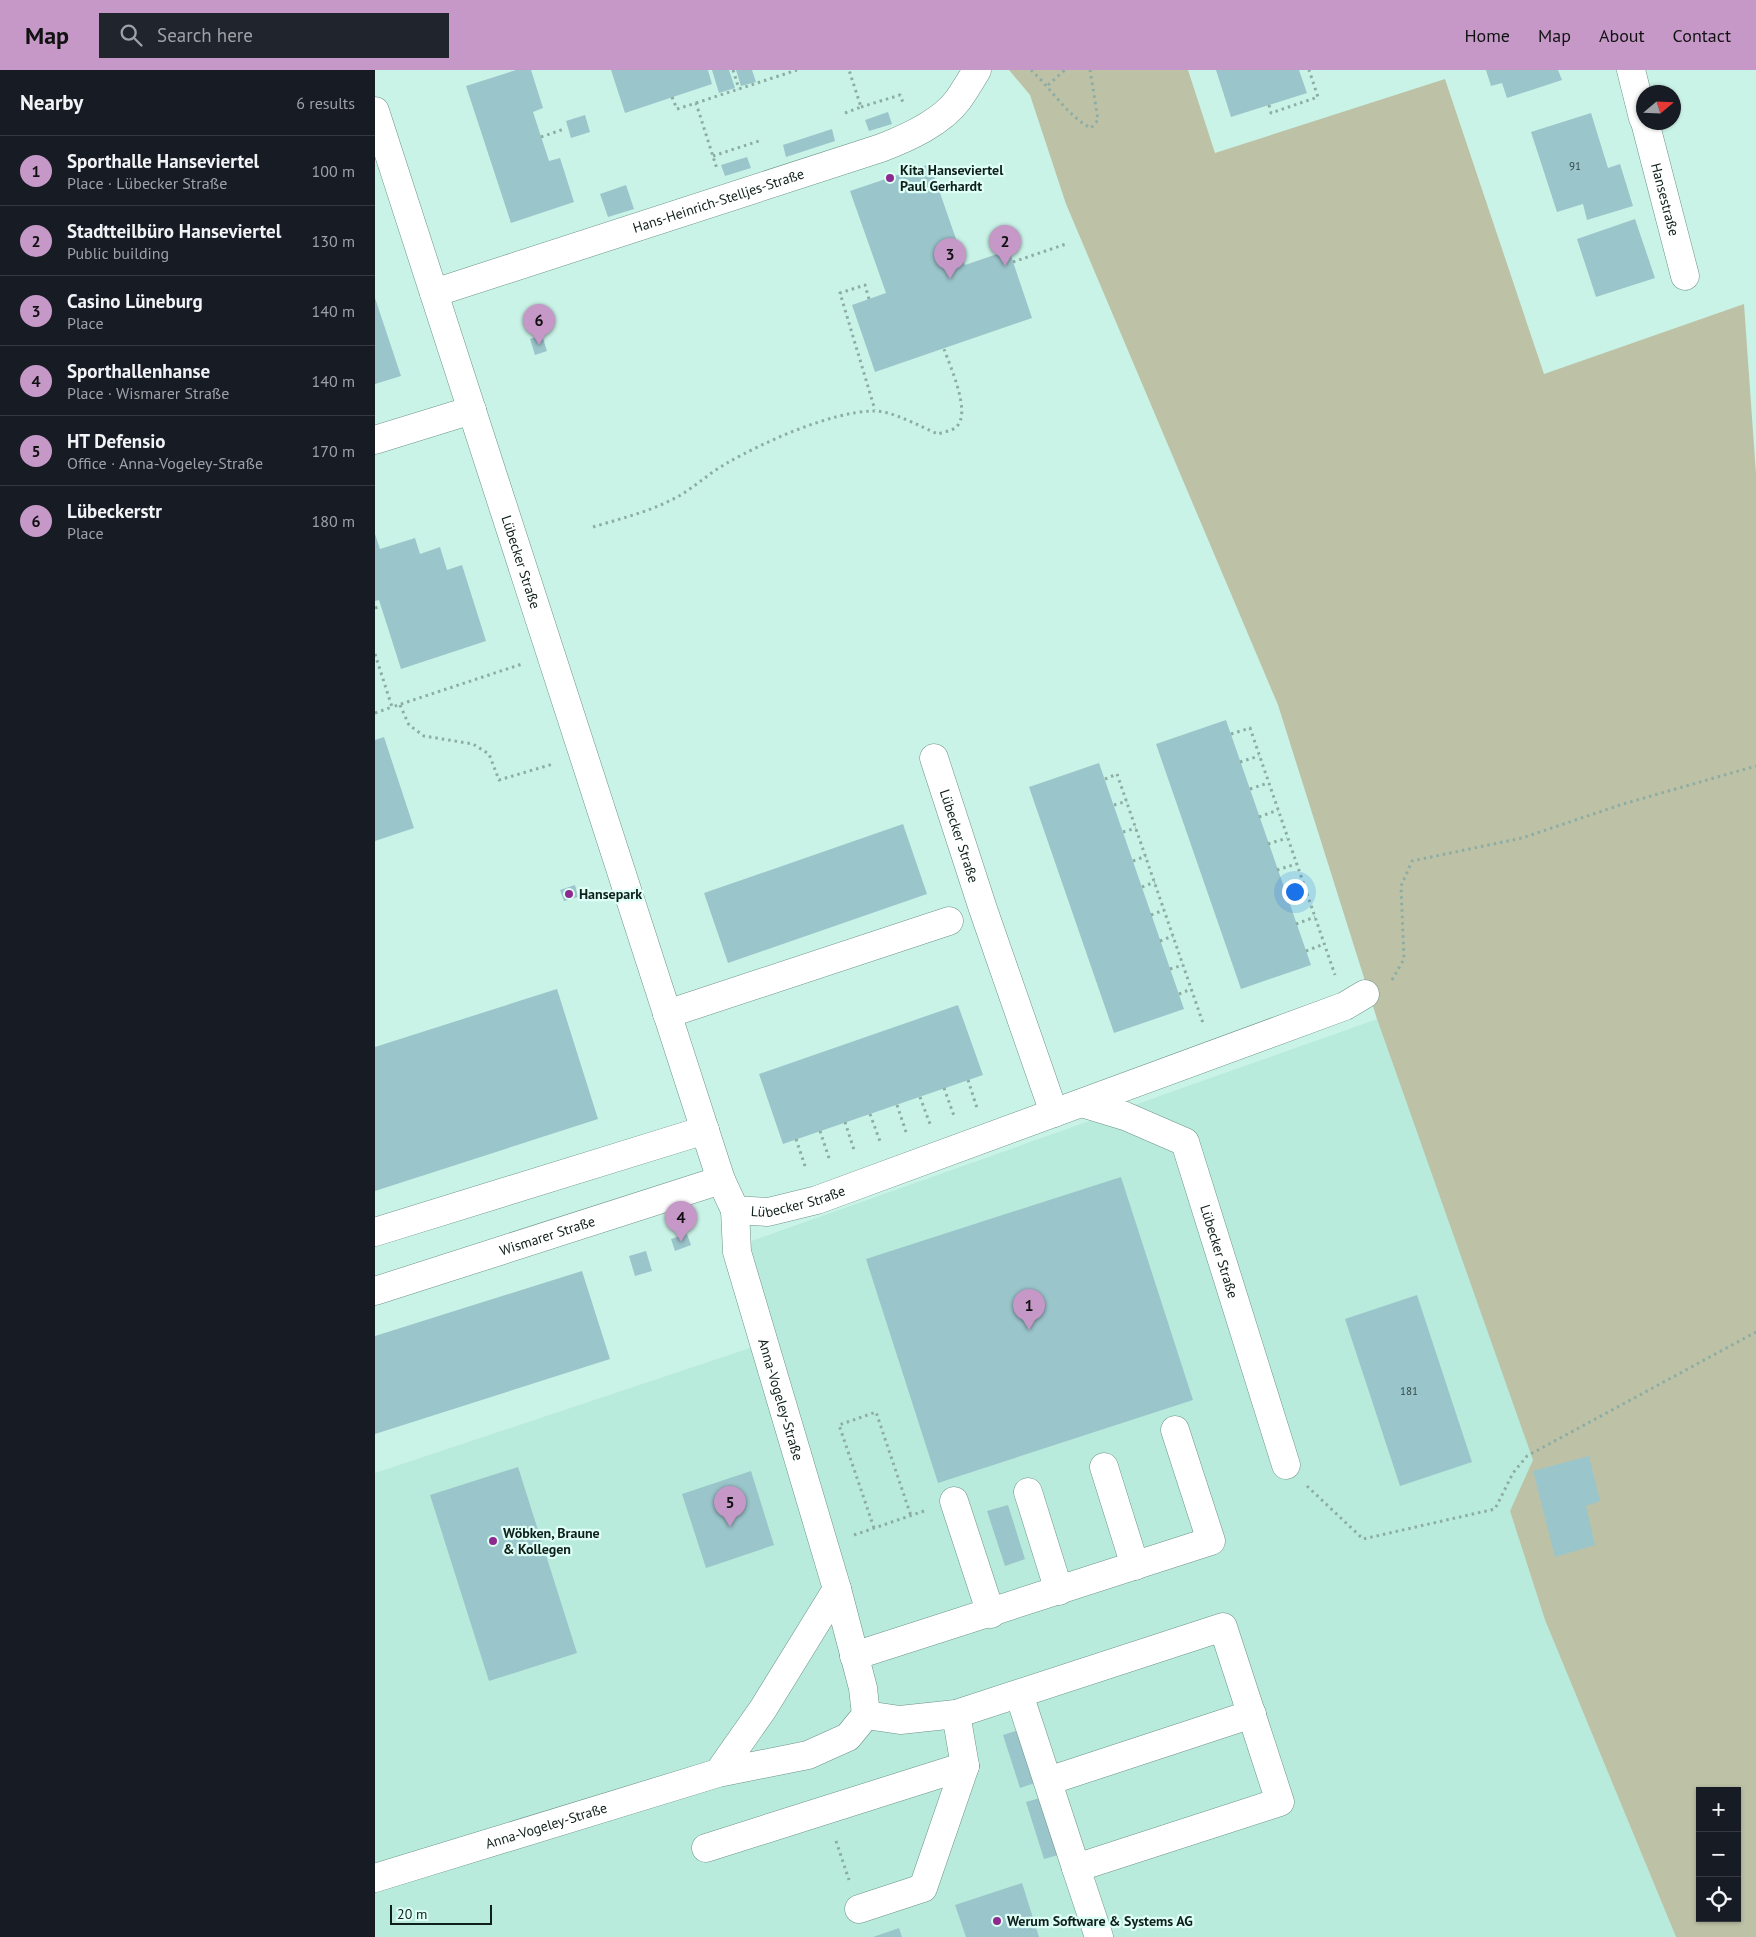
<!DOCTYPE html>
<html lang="en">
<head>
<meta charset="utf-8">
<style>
	body { margin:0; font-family:"PT Sans",sans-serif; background:#20242c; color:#f1f3f6 }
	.controls { position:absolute; right:15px; bottom:15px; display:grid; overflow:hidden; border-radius:0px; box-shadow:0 1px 4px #0004 }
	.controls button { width:45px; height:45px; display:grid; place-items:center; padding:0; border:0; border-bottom:1px solid #363941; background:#171b24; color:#f1f3f6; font:25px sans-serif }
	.compass { position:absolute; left:1261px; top:15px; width:45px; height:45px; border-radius:50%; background:#171b24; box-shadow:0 1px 4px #0004; rotate:71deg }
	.scale { position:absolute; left:15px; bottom:12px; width:102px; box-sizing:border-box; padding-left:5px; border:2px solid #0f1f1b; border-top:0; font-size:14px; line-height:18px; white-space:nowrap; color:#0f1f1b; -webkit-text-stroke:4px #ddfff5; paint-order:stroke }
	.you { position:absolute; left:919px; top:821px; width:18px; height:18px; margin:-12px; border:4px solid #fff; border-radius:50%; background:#1a73e8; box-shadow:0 0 0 8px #1a73e833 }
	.badge { display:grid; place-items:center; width:32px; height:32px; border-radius:50%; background:#c598c8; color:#111; font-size:16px; font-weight:700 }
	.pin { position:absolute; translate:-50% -41px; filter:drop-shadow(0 1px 2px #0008) }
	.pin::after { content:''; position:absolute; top:26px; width:18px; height:15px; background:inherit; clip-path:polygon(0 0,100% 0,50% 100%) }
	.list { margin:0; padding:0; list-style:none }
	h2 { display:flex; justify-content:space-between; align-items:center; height:65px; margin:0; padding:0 20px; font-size:21px }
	h2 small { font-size:16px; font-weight:400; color:#9ea1a6 }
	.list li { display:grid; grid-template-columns:32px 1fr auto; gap:15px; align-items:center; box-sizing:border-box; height:70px; padding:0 20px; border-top:1px solid #363941 }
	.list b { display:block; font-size:19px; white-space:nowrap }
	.list p { margin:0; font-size:16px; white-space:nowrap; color:#9ea1a6 }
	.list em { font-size:16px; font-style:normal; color:#9ea1a6 }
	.icon { flex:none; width:28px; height:28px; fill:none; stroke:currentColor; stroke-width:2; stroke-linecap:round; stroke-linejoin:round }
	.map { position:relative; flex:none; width:1381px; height:1867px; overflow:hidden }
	header { display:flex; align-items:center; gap:30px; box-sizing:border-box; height:70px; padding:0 25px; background:#c598c8; color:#111 }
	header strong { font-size:24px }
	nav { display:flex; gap:28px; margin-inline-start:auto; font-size:18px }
	.search { width:350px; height:45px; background:#20242c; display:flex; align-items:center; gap:12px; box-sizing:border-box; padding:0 18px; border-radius:0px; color:#9ea1a6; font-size:19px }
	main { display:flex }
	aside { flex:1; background:#171b24 }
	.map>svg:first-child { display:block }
	.built { fill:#b8ebdc }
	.green { fill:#bdc2a6; fill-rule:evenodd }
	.building { fill:#9ac5cb }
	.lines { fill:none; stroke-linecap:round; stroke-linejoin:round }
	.minor-casing { stroke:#6c9388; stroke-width:29 }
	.path { stroke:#8dada4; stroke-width:3; stroke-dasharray:2.5 4; stroke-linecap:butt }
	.minor { stroke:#fff; stroke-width:28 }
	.poi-dot { fill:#8f298f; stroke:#ddfff5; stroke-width:2 }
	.labels { text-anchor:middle; stroke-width:4.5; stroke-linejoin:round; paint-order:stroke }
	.number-label { font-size:11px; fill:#324847 }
	.poi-label { font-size:14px; font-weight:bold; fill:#0f1f1b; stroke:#ddfff5; text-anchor:start }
	.street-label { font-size:14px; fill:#0f1f1b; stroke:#ddfff5 }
</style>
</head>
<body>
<header>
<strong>Map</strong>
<div class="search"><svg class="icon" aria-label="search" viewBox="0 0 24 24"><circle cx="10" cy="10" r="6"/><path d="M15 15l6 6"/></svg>Search here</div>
<nav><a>Home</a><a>Map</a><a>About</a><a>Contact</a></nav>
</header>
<main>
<aside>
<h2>Nearby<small>6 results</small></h2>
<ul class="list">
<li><span class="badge">1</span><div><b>Sporthalle Hanseviertel</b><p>Place · Lübecker Straße</p></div><em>100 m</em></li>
<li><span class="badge">2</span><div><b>Stadtteilbüro Hanseviertel</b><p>Public building</p></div><em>130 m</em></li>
<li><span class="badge">3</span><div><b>Casino Lüneburg</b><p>Place</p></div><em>140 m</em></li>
<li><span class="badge">4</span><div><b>Sporthallenhanse</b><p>Place · Wismarer Straße</p></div><em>140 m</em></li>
<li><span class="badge">5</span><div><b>HT Defensio</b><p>Office · Anna-Vogeley-Straße</p></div><em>170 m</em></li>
<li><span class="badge">6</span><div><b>Lübeckerstr</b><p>Place</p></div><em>180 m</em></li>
</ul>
</aside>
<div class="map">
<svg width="1381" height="1867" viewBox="0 0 1381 1867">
	<rect width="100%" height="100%" fill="#caf3e7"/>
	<path class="built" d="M1002,949l157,441 -24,51 35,109 131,317h-1301v-464l381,-127 -30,-96z"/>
	<path class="green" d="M634,0h179l27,83 230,-74 99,295 200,-70 12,170v1463h-80l-131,-317 -35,-109 23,-51 -156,-441 -99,-314 -212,-501 -36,-109zM1325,1721h37v127h-37z"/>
	<path class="building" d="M141,0h15l12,38 -10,4 16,49 11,-3 14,44 -63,21 -45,-137z
		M236,0h97l4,14 -87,29z
		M337,0h17l6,18 -16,5z
		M361,0h16l4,12 -15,4z
		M841,0h83l8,23 -76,24z
		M1111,0h72l4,10 -55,18 -5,-15 -11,3z
		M513,42l4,12 -23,7 -4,-11z
		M1216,43l17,55 12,-4 13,42 -46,14 -4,-16 -26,8 -26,-80z
		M210,45l5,17 -19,6 -5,-17z
		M457,59l3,12 -49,16 -3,-12z
		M372,87l4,11 -26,8 -4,-11z
		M555,94l35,101 44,-15 23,68 -157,54 -23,-67 34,-12 -36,-102z
		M251,115l8,24 -26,8 -8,-23z
		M1260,149l20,59 -59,19 -19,-58z
		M0,228l26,78 -26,8z
		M167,265l5,16 -12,4 -5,-16z
		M0,464l5,15 35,-11 5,16 20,-7 7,23 15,-5 24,76 -85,28 -22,-69 -4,1z
		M851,650l85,245 -70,24 -85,-245z
		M9,667l30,91 -39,13v-101z
		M724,693l85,246 -70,24 -85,-246z
		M528,754l24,70 -199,69 -24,-70z
		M200,815l3,12 -14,4 -4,-11z
		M182,919l41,130 -223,72v-144z
		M583,935l25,70 -200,69 -24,-70z
		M746,1107l72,223 -255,83 -72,-224z
		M312,1164l4,11 -16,6 -4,-12z
		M271,1181l6,20 -17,5 -6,-20z
		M207,1201l28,88 -235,75v-98z
		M1042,1225l55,167 -72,24 -55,-167z
		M1214,1386l11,45 -14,5 9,39 -40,12 -22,-86z
		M143,1397l59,186 -88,28 -59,-186z
		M376,1401l23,74 -68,23 -24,-74z
		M633,1435l17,54 -20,7 -18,-55z
		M644,1660l16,53 -15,5 -17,-53z
		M665,1728l18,57 -14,4 -18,-57z
		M647,1813l17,54h-73l-11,-32z
		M524,1858l3,9h-29z"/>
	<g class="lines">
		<g class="minor-casing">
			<g id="minor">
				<path d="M1256,0l12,48"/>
				<path id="s1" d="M0,41l346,1069 14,30 33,2 49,-12 528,-194 20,-12"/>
				<path id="s2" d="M1270,52l40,154"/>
				<path id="s3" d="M59,223l447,-145c26,-10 60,-25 77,-48 7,-10 13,-20 19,-30"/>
				<path d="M0,370l97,-30"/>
				<path id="s4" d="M559,688l49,151 71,204"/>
				<path d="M292,944l282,-93"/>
				<path id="s5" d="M707,1033l43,13 60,26 101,323"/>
				<path id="s6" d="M360,1140l2,42 100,337"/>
				<path d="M0,1162l330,-102"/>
				<path id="s7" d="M0,1221l346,-111"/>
				<path d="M729,1397l31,99"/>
				<path d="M653,1422l31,99"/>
				<path d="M579,1431l37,113"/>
				<path d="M479,1586l357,-115 -36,-111"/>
				<path d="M491,1645l34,5 56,-6 267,-87 57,175 -204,66 -57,-174"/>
				<path d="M673,1711l204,-67"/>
				<path d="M331,1778l259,-82 -9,-52"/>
				<path d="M701,1798l23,69"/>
				<path id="s8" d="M0,1808l343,-105 90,-18 40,-18 18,-22 -3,-27 -26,-99 -74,120 -45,64"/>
				<path d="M484,1839l64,-21 42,-122"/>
			</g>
		</g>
		<path class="path" d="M358,0l6,19
			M656,0c20,18 36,46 60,58l7,-8 -8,-50
			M673,15l17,-15
			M297,27l5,12 19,-6 21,66
			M321,33l101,-33
			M894,35l2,8 47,-16 -9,-27
			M486,37l39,-12 4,10
			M470,43l16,-6 -12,-37
			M166,67l23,-8
			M338,86l49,-16
			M638,192l53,-18
			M494,229l-4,-14 -25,8 35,117
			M218,457c26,-8 52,-14 76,-26 21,-9 38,-27 58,-38 37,-21 103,-51 146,-52 18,-1 48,16 65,23 5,-2 14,-3 18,-7 16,-13 -6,-61 -12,-78
			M0,538l6,-2
			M0,584l17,53 130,-43
			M25,635l9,20 15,11 49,8 16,10 10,26 54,-16
			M0,643l17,-6
			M856,664l19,-6 85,247
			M865,692l19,-6
			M730,709l12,-5 87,252
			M875,719l18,-6
			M739,735l13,-4
			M884,747l19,-7
			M748,762l13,-4
			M893,774l19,-6
			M758,791l13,-5
			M902,800l19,-6
			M767,817l13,-5
			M913,828l18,-6
			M776,845l13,-5
			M921,854l19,-7
			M785,871l13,-5
			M931,881l18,-7
			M795,899l13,-4
			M1017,910l12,-21 -3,-73 11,-25 110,-23 101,-34 133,-38
			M804,924l12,-5
			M593,1010l9,28
			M569,1018l10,28
			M545,1027l10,27
			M522,1035l10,30
			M495,1044l11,30
			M470,1052l10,31
			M445,1061l10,30
			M421,1069l10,30
			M932,1416l56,53 132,-30 18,-36 14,-17 229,-124
			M499,1458l-35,-103 37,-13 35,104
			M479,1465l70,-24
			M461,1771l13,39"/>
		<use href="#minor" class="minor"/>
	</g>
	<g class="poi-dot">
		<circle cx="515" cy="108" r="5"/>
		<circle cx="194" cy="824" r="5"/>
		<circle cx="118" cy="1471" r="5"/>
		<circle cx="622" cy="1851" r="5"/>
	</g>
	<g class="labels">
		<g class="number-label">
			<text x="1200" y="100">91</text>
			<text x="1034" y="1325">181</text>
		</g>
		<g class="poi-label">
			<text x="525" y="105">Kita Hanseviertel<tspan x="525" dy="16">Paul Gerhardt</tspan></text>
			<text x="204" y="829">Hansepark</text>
			<text x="128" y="1468">Wöbken, Braune<tspan x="128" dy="16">&amp; Kollegen</tspan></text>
			<text x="632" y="1856">Werum Software &amp; Systems AG</text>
		</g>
		<g class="street-label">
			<text dy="5" stroke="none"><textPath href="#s2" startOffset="80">Hansestraße</textPath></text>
			<text dy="5" stroke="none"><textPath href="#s3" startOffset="299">Hans-Heinrich-Stelljes-Straße</textPath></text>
			<text dy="5" stroke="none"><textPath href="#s1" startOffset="474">Lübecker Straße</textPath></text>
			<text dy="5" stroke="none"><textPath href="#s4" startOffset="82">Lübecker Straße</textPath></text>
			<text dy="5" stroke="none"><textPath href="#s1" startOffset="1221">Lübecker Straße</textPath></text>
			<text dy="5" stroke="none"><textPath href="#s7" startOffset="181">Wismarer Straße</textPath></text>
			<text dy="5" stroke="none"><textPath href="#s5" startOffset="225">Lübecker Straße</textPath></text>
			<text dy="5" stroke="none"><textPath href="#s6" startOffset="196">Anna-Vogeley-Straße</textPath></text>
			<text dy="5" stroke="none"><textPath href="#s8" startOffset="179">Anna-Vogeley-Straße</textPath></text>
		</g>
	</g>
</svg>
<div class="controls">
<button>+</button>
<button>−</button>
<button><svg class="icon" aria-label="locate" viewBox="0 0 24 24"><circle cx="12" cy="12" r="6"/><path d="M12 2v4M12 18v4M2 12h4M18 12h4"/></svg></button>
</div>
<svg class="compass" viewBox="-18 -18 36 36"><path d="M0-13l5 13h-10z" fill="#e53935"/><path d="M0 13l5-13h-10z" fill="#9ea1a6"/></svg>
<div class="scale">20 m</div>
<div class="you"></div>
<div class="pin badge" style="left:654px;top:1260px">1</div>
<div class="pin badge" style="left:630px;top:196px">2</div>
<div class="pin badge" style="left:575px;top:209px">3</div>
<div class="pin badge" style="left:306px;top:1172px">4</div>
<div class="pin badge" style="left:355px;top:1457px">5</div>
<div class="pin badge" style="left:164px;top:275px">6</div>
</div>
</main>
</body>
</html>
